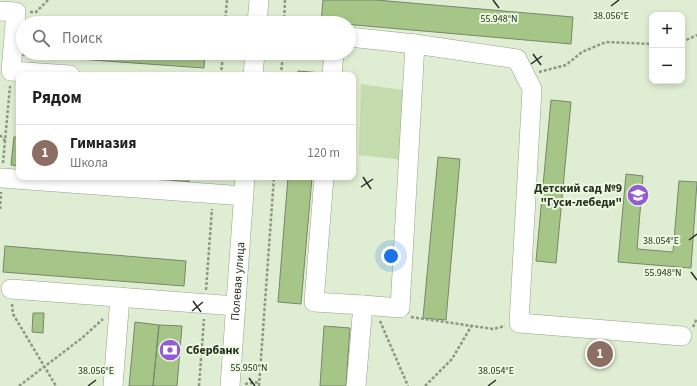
<!DOCTYPE html>
<html lang="ru">
<head>
<meta charset="utf-8">
<style>
	body { margin:0; font-family:"Source Sans 3",sans-serif; background:#f6f6f6; color:#222 }
	.controls { position:absolute; right:12px; top:12px; display:grid; overflow:hidden; border-radius:8px; box-shadow:0 2px 6px #0003 }
	.controls button { width:36px; height:36px; display:grid; place-items:center; padding:0; border:0; border-bottom:1px solid #e0e0e0; background:#fff; color:#222; font:20px sans-serif }
	.you { position:absolute; left:391px; top:256px; width:14px; height:14px; margin:-10px; border:3px solid #fff; border-radius:50%; background:#1a73e8; box-shadow:0 0 0 6px #1a73e833 }
	.badge { display:grid; place-items:center; width:26px; height:26px; border-radius:50%; background:#935cd5; color:#fff; font-size:13px; font-weight:700 }
	.pin { position:absolute; translate:-50% -50%; border:2px solid #fff; box-shadow:0 1px 4px #0006 }
	.list { margin:0; padding:0; list-style:none }
	h2 { display:flex; justify-content:space-between; align-items:center; height:52px; margin:0; padding:0 16px; font-size:17px }
	h2 small { font-size:13px; font-weight:400; color:#767676 }
	.list li { display:grid; grid-template-columns:26px 1fr auto; gap:12px; align-items:center; box-sizing:border-box; height:56px; padding:0 16px; border-top:1px solid #e0e0e0 }
	.list b { display:block; font-size:15px; white-space:nowrap }
	.list p { margin:0; font-size:13px; white-space:nowrap; color:#767676 }
	.list em { font-size:13px; font-style:normal; color:#767676 }
	.icon { flex:none; width:22px; height:22px; fill:none; stroke:currentColor; stroke-width:2; stroke-linecap:round; stroke-linejoin:round }
	.map { position:relative; flex:none; width:697px; height:386px; overflow:hidden }
	.search { position:absolute; background:#fff; box-shadow:0 2px 6px #0003; left:16px; top:16px; width:340px; height:44px; display:flex; align-items:center; gap:10px; box-sizing:border-box; padding:0 14px; border-radius:22px; color:#767676; font-size:15px }
	.panel { position:absolute; background:#fff; box-shadow:0 2px 6px #0003; left:16px; top:72px; width:340px; height:108px; border-radius:8px }
	.map>svg:first-child { display:block }
	.green { fill:#c4dcad }
	.building { fill:#a6c688; stroke:#78856d }
	.lines { fill:none; stroke-linecap:round; stroke-linejoin:round }
	.minor-casing { stroke:#95a289; stroke-width:20 }
	.path { stroke:#8d9884; stroke-width:2.5; stroke-dasharray:3 2; stroke-linecap:butt }
	.minor { stroke:#fff; stroke-width:19 }
	.ticks { fill:none; stroke:#282e23; stroke-width:1.5 }
	.labels { text-anchor:middle; stroke-width:4; stroke-linejoin:round; paint-order:stroke }
	.poi-label { font-size:12px; font-weight:bold; fill:#282e23; stroke:#ecfbdf; text-anchor:end }
	.street-label { font-size:12px; fill:#282e23; stroke:#ecfbdf }
	.ticks-label { font-size:10px; text-anchor:middle; fill:#282e23; stroke:#ecfbdf; stroke-width:4; stroke-linejoin:round; paint-order:stroke }
</style>
</head>
<body>
<div class="map">
<svg width="697" height="386" viewBox="0 0 697 386">
	<rect width="100%" height="100%" fill="#dfedd2"/>
	<path class="green" d="M361,84l42,6 -1,70 -43,-5z"/>
	<path class="building" d="M323,0h53l197,17 -2,27 -250,-22z
		M23,40v13h182l-1,15 -182,-13z
		M298,71l24,2 -1,2h-24z
		M551,100l20,2 -15,161 -20,-2z
		M14,137h5v29l-8,-1z
		M438,157l22,2 -14,161 -23,-2z
		M626,174l17,2 -6,73 36,3 6,-71 18,1 -6,86 -73,-6z
		M139,177h50v5z
		M288,177h24l-11,127 -23,-2z
		M5,246l181,15 -2,25 -181,-14z
		M33,313h11l-1,20 -11,-1z
		M135,322l24,3 -6,61h-24z
		M159,325l23,1 -5,60h-24z
		M324,326l26,2 -4,58h-26z"/>
	<g class="lines">
		<g class="minor-casing">
			<g id="minor">
				<path d="M0,11l16,1 -5,59 59,4"/>
				<path d="M257,23l2,-23"/>
				<path d="M349,37l66,7 102,15 15,30 -13,234 163,13"/>
				<path d="M253,75l2,-22"/>
				<path d="M332,75l2,-22"/>
				<path d="M324,177l-10,125 49,3 -7,81"/>
				<path d="M2,178l242,18"/>
				<path d="M11,289l225,17"/>
				<path d="M363,305l37,3 15,-264"/>
				<path d="M113,386l7,-89"/>
				<path id="s1" d="M230,386l15,-209"/>
			</g>
		</g>
		<path class="path" d="M30,12h6l12,-12
			M225,23l2,-23
			M284,23l1,-23
			M682,42l15,-7
			M539,72l27,-7 16,-13 24,-10 46,2
			M221,75l2,-22
			M281,75l2,-22
			M0,135l5,6
			M3,163l7,-77
			M0,209l1,-17
			M206,290l6,-81
			M12,304l1,10 43,72
			M411,317l82,12 12,-3
			M380,321l28,65
			M693,327l4,-9
			M245,384l14,-2
			M19,386l63,-48 21,-19
			M199,386l5,-67
			M259,386l15,-209
			M425,386l27,-27 20,-34"/>
		<use href="#minor" class="minor"/>
	</g>
	<path class="ticks" d="M493,0l6,8M611,6l8,-6M533,54l8,11M531,64l11,-8M363,177l8,12M361,187l12,-8M689,240l8,-6M691,272l6,8M193,301l8,11M192,311l11,-9M249,378l6,8M88,386l8,-6M488,386l8,-6"/>
	<defs>
		<g id="school-disc" transform="scale(1.15)"><circle r="9.5" fill="#935cd5" stroke="#ecfbdf"/><path d="M0-5L7-2L0 1L-7-2ZM-4 1L0 2.5L4 1V4Q0 6-4 4Z" fill="#fff"/></g>
		<g id="bank-disc" transform="scale(1.15)"><circle r="9.5" fill="#935cd5" stroke="#ecfbdf"/><path d="M-6-4H6V4H-6ZM0-2.3a2.3 2.3 0 1 0 0 4.6a2.3 2.3 0 1 0 0-4.6Z" fill="#fff"/></g>
	</defs>
	<g fill-rule="evenodd">
		<use href="#school-disc" x="638" y="195"/>
		<use href="#bank-disc" x="170" y="350"/>
	</g>
	<g class="labels">
		<g class="poi-label">
			<text x="622" y="192">Детский сад №9<tspan x="622" dy="14">"Гуси-лебеди"</tspan></text>
			<text x="186" y="354" text-anchor="start">Сбербанк</text>
		</g>
		<g class="street-label">
			<text dy="4" stroke="none"><textPath href="#s1" startOffset="105">Полевая улица</textPath></text>
		</g>
	</g>
	<g class="ticks-label">
		<text x="611" y="19">38.056°E</text>
		<text x="499" y="22">55.948°N</text>
		<text x="661" y="244">38.054°E</text>
		<text x="663" y="276">55.948°N</text>
		<text x="249" y="371">55.950°N</text>
		<text x="96" y="374">38.056°E</text>
		<text x="496" y="374">38.054°E</text>
	</g>
</svg>
<div class="controls">
<button>+</button>
<button>−</button>
</div>
<div class="you"></div>
<div class="pin badge" style="left:600px;top:354px;background:#8d6e63">1</div>
<div class="search"><svg class="icon" aria-label="search" viewBox="0 0 24 24"><circle cx="10" cy="10" r="6"/><path d="M15 15l6 6"/></svg>Поиск</div>
<section class="panel">
<h2>Рядом<small></small></h2>
<ul class="list">
<li><span class="badge" style="background:#8d6e63">1</span><div><b>Гимназия</b><p>Школа</p></div><em>120 m</em></li>
</ul>
</section>
</div>
</body>
</html>
